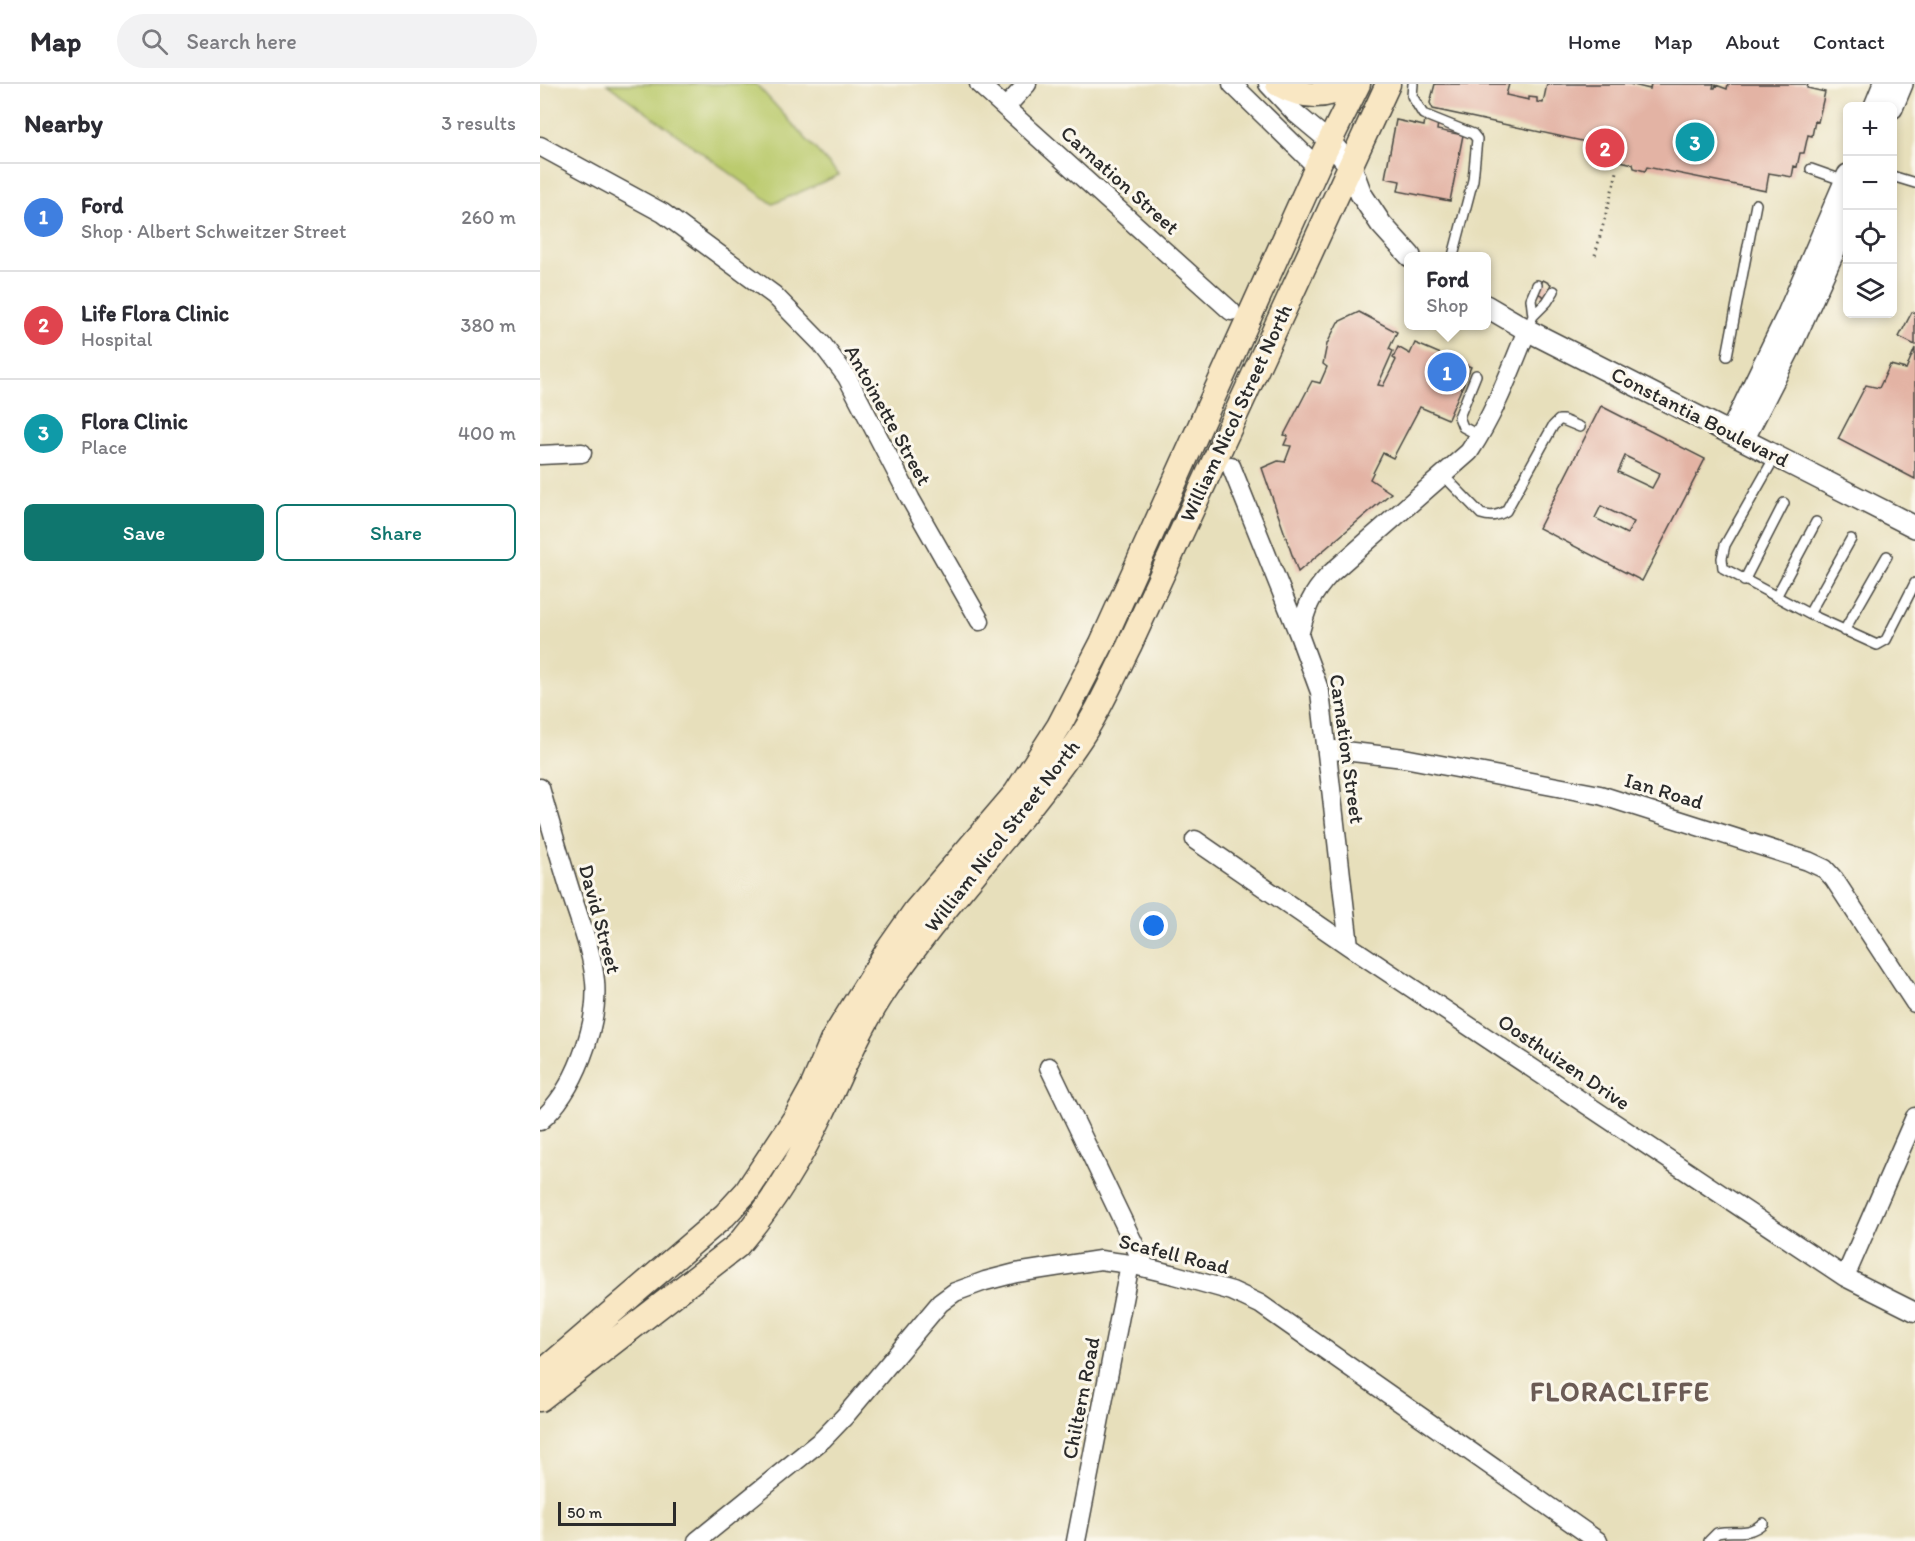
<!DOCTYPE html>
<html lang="en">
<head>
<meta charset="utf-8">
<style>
	body { margin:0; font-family:Itim,sans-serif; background:#f2f2f3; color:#2b2b33 }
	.controls { position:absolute; right:18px; top:18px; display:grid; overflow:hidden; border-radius:9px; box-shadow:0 3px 9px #0003 }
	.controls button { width:54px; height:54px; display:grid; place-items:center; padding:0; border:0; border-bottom:2px solid #e1e1e2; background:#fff; color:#2b2b33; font:30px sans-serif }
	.scale { position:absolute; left:18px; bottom:15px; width:118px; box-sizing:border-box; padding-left:6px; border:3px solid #2b2b2b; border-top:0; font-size:16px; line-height:21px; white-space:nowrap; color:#2b2b2b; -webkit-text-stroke:4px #fbf7ec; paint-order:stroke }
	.you { position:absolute; left:614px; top:842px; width:21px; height:21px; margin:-15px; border:4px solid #fff; border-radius:50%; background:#1a73e8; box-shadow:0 0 0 9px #1a73e833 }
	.badge { display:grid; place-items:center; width:39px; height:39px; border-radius:50%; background:#0f766e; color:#fff; font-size:20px; font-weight:700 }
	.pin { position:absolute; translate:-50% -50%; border:3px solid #fff; box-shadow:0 2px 6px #0006 }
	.popup { position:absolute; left:864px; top:168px; width:87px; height:78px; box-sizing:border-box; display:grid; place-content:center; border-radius:9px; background:#fff; filter:drop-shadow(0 2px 4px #0005); font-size:20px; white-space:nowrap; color:#7c7c81 }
	.popup b { font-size:22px; color:#2b2b33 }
	.popup::after { content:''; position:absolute; left:50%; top:100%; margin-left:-12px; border:12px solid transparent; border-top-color:#fff }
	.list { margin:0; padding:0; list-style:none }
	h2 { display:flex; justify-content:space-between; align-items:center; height:78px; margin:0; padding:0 24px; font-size:26px }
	h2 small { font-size:20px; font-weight:400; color:#7c7c81 }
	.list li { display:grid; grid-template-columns:39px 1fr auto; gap:18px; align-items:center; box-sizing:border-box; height:108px; padding:0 24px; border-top:2px solid #e1e1e2 }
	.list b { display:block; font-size:22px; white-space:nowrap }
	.list p { margin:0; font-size:20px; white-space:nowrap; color:#7c7c81 }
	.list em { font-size:20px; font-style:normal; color:#7c7c81 }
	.actions { display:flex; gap:12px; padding:18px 24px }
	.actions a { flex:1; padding:14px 0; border:2px solid #0f766e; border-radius:9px; text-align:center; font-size:21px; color:#0f766e }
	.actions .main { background:#0f766e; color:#fff }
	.icon { flex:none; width:33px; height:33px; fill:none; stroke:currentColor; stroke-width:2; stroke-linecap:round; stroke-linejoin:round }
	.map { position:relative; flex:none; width:1375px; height:1457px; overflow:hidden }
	header { display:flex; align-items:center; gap:36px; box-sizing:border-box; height:84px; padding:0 30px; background:#fff; border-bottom:2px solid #e1e1e2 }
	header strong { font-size:28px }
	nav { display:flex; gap:33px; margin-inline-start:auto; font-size:21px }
	.search { width:420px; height:54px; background:#f2f2f3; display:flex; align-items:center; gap:15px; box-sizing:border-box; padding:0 21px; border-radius:33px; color:#7c7c81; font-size:22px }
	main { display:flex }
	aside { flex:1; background:#fff }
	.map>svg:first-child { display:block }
	.green { fill:#bbcb6e; stroke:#737b4c; stroke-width:1.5 }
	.building { fill:#e3b3a4; fill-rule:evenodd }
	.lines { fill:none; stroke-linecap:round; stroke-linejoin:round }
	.service-casing { stroke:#474641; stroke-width:12 }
	.minor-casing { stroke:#474641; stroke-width:21 }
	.tertiary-casing { stroke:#474641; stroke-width:24 }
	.secondary-casing { stroke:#474641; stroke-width:27 }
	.path { stroke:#474641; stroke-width:3; stroke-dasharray:1.5 4.5; stroke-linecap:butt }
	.service { stroke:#fff; stroke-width:9 }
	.minor { stroke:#fff; stroke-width:18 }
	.tertiary { stroke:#fff; stroke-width:21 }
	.secondary { stroke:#f9e7c3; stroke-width:24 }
	.labels { text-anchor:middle; stroke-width:6; stroke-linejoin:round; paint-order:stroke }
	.street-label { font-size:21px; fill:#2b2b2b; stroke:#fbf7ec }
	.district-label { font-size:27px; font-weight:bold; letter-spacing:1.5px; fill:#6b5b55; stroke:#fbf7ec }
</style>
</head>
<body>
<header>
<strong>Map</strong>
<div class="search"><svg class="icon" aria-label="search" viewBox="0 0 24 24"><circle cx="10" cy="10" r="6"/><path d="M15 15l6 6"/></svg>Search here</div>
<nav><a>Home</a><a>Map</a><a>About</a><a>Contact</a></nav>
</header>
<main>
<aside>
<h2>Nearby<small>3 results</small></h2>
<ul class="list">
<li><span class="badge" style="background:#3f7fe0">1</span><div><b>Ford</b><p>Shop · Albert Schweitzer Street</p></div><em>260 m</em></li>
<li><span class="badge" style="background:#e0444e">2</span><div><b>Life Flora Clinic</b><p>Hospital</p></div><em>380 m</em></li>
<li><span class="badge" style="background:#0f9aa8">3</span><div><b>Flora Clinic</b><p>Place</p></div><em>400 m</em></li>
</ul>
<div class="actions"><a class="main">Save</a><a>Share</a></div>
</aside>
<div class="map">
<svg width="1375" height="1457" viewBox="0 0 1375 1457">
	<rect width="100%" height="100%" fill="#fbf7ec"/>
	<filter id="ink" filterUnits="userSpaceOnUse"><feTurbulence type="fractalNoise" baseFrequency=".0167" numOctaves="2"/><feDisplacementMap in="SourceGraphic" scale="12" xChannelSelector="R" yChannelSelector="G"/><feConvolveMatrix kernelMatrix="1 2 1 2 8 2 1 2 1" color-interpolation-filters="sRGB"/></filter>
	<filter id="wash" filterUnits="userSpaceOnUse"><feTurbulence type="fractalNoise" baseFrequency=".008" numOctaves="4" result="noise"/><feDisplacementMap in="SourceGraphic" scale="24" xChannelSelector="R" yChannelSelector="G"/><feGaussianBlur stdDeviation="1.35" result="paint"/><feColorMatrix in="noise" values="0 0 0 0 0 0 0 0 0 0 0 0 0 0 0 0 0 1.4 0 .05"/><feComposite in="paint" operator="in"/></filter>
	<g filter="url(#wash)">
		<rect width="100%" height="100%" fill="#e7dfbb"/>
		<path class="green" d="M67,0h149l83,91 -66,29z"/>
		<g id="blocks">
			<path class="building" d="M895,0h74l-3,11 23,5v-3l8,1v4l6,1 4,-19h82l21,5 1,-5h63l-1,4h2l1,-3 11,4 1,-5h80l-1,4 18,4 -7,30 -3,-1 -3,15 -4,-1 -4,18h-4l-3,14 -3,-1 -2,11 -23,-4 -3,18 -119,-24 -2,4 -11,-3 -1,-4 -26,-6 3,-11 -177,-38 -3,-6z
				M885,35l13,3 -1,8 26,5 -13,66 -52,-10 2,-10 -15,-3 11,-58 28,6z
				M1003,196l8,4 -6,13 -8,-4z
				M819,228l38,20 -8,17 4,2 -15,34 5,1 13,-26 -3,-2 5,-11 12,7 5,-11 56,24 -23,52 -28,-12 -27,51 -10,-5 -13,26 21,14 -93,79 -36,-104 16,-7 7,1 6,-16 -7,-1 4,-9 -4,-1 28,-54 8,2 7,-16 -4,-3 4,-20 11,-22z
				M1372,228l3,1v32l-16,-8z
				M1375,264v131l-77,-40 28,-54 13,3 11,-23 16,4z
				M1061,322l104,53 -63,122 -103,-53zM1085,372l35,17 -8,15 -34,-16zM1061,422l33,16 -7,12 -32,-16z"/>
		</g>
	</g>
	<g filter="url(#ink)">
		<use href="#blocks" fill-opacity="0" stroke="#474641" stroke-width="1.5"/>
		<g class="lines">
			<g class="service-casing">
				<path id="service" d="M873,0l-1,12 11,18 50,20 4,5 -4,41 -20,76
					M1271,85l34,12
					M1352,92l23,7
					M993,232l-2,-17 6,-14
					M987,246l6,-14 14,-14 7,-11
					M1187,272l29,-152
					M936,291l-17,42 4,10 17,9
					M1236,371l-51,90 -3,13 1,10 86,46 68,31 9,-5 29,-57
					M904,392l37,38c10,3 16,2 25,-3l47,-85 6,-6h4l17,7
					M1204,497l40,-78
					M1236,513l40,-75
					M1269,530l42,-75
					M1304,547l43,-75
					M1169,1457l8,-8c19,-4 30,4 46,-10"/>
			</g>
			<g class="minor-casing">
				<path id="minor" d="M439,0l252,227
					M692,0l85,83
					M728,0l26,28 36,30
					M466,23l21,-23
					M0,62l123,67 111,82 48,49 25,33 64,123 69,121
					M0,371l42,-2
					M691,382l68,169 21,57 29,254
					M759,551c8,-29 11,-39 31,-61l139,-122c25,-37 41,-80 58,-122
					M787,665l77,9 196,37 208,66 17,8 9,10 81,124
					M0,704c10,35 20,70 31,105 9,29 21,58 24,88 4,45 -21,111 -55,140
					M655,756l154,106 496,331 70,35
					M509,983l96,200
					M1305,1193l70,-160
					M157,1457l126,-102 22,-23 95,-113 15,-11 30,-11 31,-8 84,-13 30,4 45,11 57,16 28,13 338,237
					M536,1457l54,-277"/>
			</g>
			<g class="tertiary-casing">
				<path id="tertiary" d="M1335,22l9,-22
					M1352,24l10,-24
					M790,58l21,25 10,27 20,30 29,32
					M946,222l41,24 388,197
					M1191,348l57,-118 60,-139
					M1206,350l44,-86 58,-128"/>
			</g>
			<g class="secondary-casing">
				<path id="secondary" d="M738,0c24,14 48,15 72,0
					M0,1290l185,-159 22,-24 49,-74 16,-29 21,-49 55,-89 28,-40 100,-117 43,-67 43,-83 215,-476 41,-83
					M0,1315l197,-153c34,-40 62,-85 85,-133 19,-39 35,-80 59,-117 58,-89 134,-163 194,-250 22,-31 37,-66 54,-100l259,-562"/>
			</g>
			<path class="path" d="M1055,171l22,-83"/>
			<use href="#service" class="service"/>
			<use href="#minor" class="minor"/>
			<use href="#tertiary" class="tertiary"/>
			<use href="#secondary" class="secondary"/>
		</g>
	</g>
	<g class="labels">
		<g class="street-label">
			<text transform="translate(580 96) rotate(42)" y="7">Carnation Street</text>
			<text transform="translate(696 329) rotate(-65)" y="7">William Nicol Street North</text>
			<text transform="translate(348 331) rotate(61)" y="7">Antoinette Street</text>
			<text transform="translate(1160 333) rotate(27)" y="7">Constantia Boulevard</text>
			<text transform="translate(807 665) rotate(82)" y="7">Carnation Street</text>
			<text transform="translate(1124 707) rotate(17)" y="7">Ian Road</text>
			<text transform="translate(462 752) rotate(-52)" y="7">William Nicol Street North</text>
			<text transform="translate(60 835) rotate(75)" y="7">David Street</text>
			<text transform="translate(1024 978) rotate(34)" y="7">Oosthuizen Drive</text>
			<text transform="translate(634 1170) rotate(14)" y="7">Scafell Road</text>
			<text transform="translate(541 1314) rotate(-79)" y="7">Chiltern Road</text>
		</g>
		<g class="district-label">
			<text x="1080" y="1317">FLORACLIFFE</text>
		</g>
	</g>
</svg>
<div class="controls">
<button>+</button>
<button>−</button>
<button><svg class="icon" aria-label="locate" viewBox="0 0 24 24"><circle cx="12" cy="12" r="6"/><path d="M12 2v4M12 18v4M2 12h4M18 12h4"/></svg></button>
<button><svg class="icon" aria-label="layers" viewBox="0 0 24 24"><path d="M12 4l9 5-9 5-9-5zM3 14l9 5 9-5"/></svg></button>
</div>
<div class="scale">50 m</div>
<div class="you"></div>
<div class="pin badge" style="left:907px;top:288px;background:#3f7fe0">1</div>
<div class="popup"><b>Ford</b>Shop</div>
<div class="pin badge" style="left:1065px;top:64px;background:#e0444e">2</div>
<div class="pin badge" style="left:1155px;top:58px;background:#0f9aa8">3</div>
</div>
</main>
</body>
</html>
